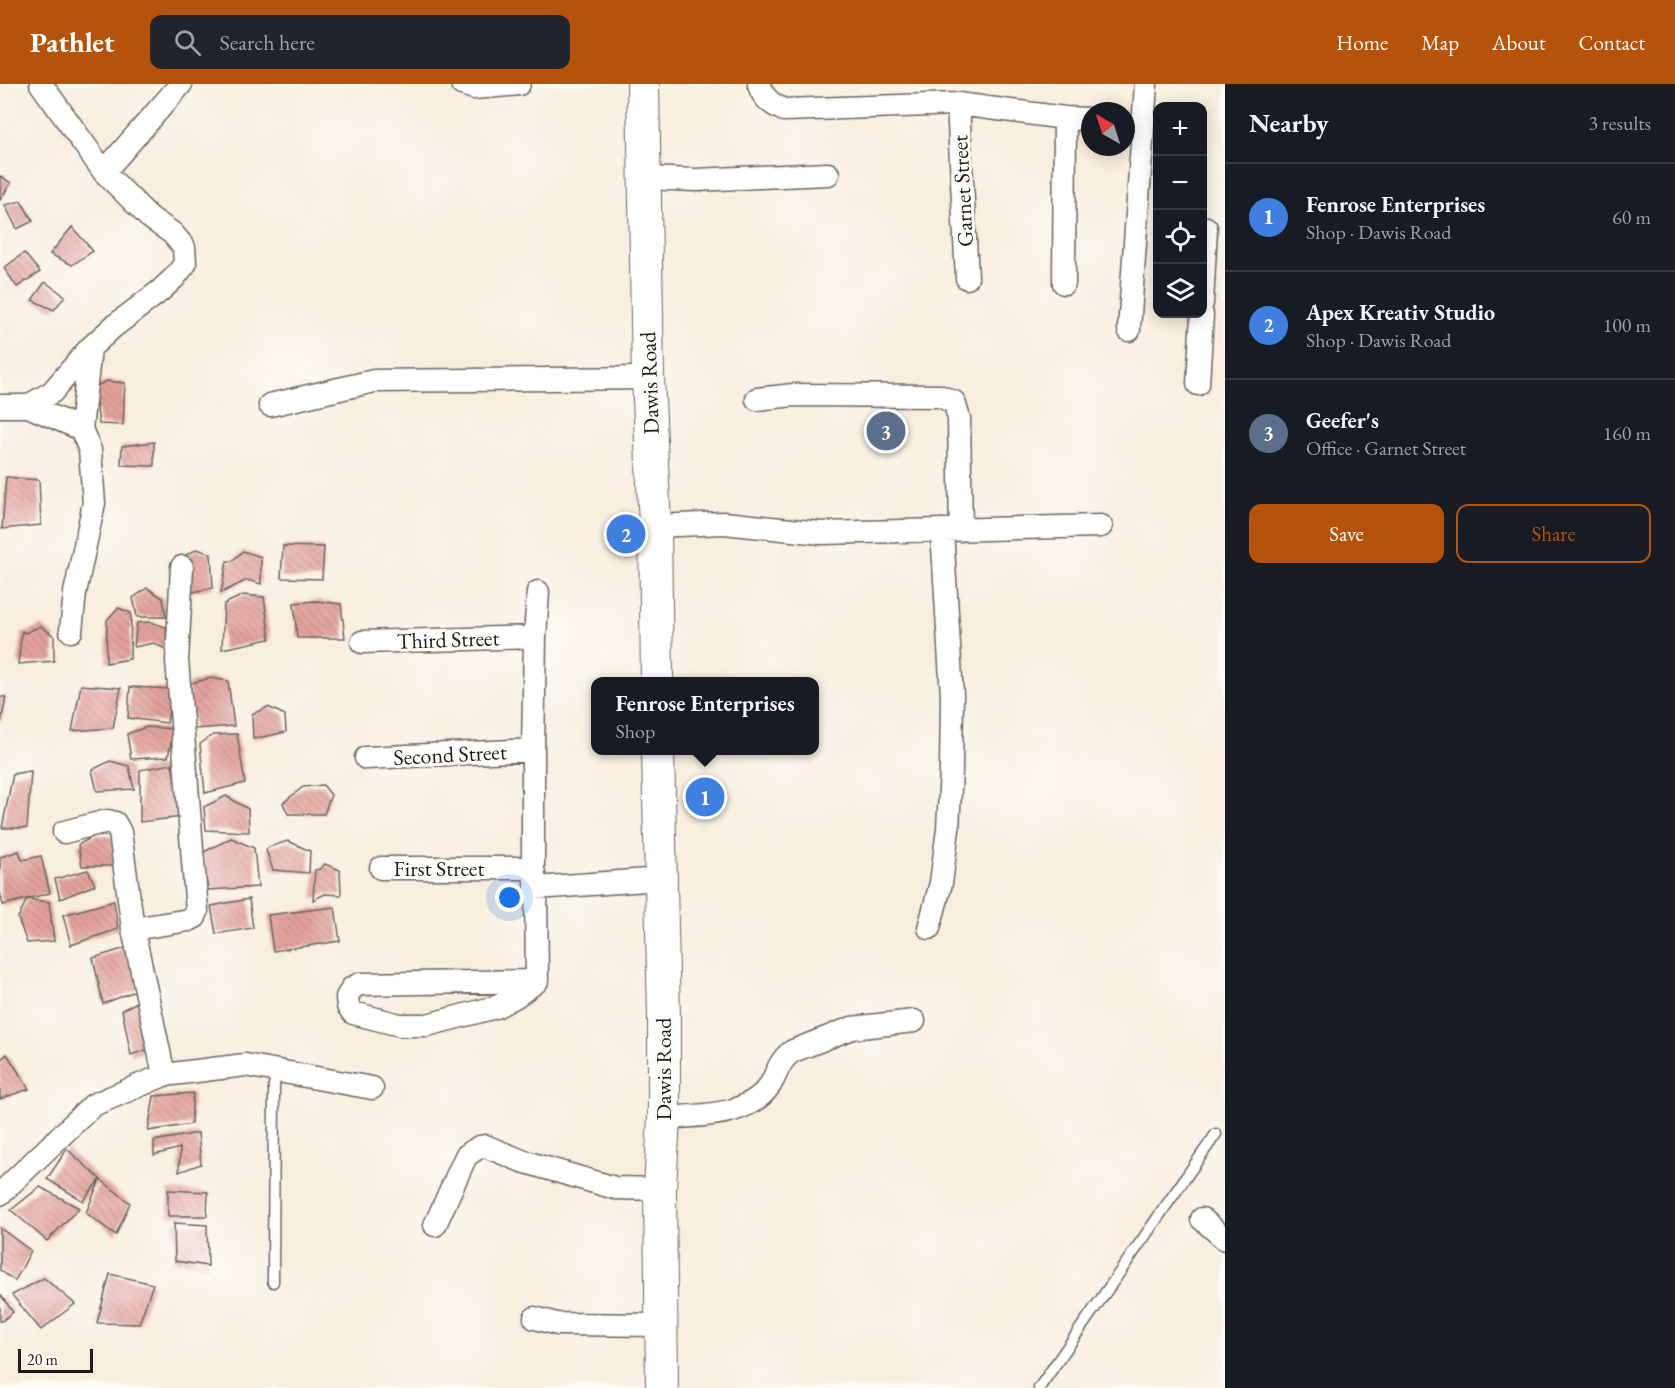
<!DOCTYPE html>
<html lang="en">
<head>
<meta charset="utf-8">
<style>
	body { margin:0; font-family:"EB Garamond",serif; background:#20242c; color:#f1f3f6 }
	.controls { position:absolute; right:18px; top:18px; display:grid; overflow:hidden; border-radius:12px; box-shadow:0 3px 15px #0003 }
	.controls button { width:54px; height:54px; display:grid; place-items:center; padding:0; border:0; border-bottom:2px solid #363941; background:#171b24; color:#f1f3f6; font:30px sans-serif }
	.compass { position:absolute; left:1081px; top:18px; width:54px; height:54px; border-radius:50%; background:#171b24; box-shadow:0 3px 15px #0003; rotate:321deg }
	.scale { position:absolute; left:18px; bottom:15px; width:75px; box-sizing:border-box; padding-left:6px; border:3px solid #1c1c1c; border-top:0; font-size:16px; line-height:21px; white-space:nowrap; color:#1c1c1c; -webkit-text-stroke:4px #fdfcf7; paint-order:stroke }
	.you { position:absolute; left:510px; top:814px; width:21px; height:21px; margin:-15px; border:4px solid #fff; border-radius:50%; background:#1a73e8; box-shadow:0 0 0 9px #1a73e833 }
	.badge { display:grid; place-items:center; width:39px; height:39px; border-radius:50%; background:#b45309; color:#fff; font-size:20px; font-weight:700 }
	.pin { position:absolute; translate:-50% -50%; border:3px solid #fff; box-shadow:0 2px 6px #0006 }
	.popup { position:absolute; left:591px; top:593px; width:228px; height:78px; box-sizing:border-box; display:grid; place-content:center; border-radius:12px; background:#171b24; filter:drop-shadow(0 2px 4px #0005); font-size:20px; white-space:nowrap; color:#9ea1a6 }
	.popup b { font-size:22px; color:#f1f3f6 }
	.popup::after { content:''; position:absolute; left:50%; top:100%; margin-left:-12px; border:12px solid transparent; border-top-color:#171b24 }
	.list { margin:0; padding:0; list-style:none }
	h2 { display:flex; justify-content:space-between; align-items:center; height:78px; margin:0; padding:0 24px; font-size:26px }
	h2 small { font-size:20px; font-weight:400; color:#9ea1a6 }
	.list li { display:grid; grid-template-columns:39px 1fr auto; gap:18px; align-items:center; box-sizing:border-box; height:108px; padding:0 24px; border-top:2px solid #363941 }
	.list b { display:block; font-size:22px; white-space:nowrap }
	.list p { margin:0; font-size:20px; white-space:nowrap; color:#9ea1a6 }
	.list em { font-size:20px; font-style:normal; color:#9ea1a6 }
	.actions { display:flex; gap:12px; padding:18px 24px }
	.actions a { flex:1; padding:14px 0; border:2px solid #b45309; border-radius:12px; text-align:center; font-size:21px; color:#b45309 }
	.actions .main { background:#b45309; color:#fff }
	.icon { flex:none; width:33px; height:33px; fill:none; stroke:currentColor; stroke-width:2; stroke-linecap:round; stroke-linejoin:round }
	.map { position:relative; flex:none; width:1225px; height:1304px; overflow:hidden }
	header { display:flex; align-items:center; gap:36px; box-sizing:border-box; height:84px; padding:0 30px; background:#b45309; color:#fff }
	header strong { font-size:28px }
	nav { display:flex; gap:33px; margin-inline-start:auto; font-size:21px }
	.search { width:420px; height:54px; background:#20242c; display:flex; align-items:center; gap:15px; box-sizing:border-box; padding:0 21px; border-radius:12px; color:#9ea1a6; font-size:22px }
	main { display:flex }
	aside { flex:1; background:#171b24 }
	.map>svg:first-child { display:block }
	.building { fill:url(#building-back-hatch) }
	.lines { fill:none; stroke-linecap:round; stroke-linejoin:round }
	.lane-casing { stroke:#696660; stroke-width:13 }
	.street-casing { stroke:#696660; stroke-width:25 }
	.secondary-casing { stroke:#696660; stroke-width:34 }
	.lane { stroke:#fff; stroke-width:10 }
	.street { stroke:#fff; stroke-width:22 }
	.secondary { stroke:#fff; stroke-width:32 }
	.labels { text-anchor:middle; stroke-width:6; stroke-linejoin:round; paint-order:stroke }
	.street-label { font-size:22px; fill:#1c1c1c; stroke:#fdfcf7 }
</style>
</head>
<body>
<header>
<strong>Pathlet</strong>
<div class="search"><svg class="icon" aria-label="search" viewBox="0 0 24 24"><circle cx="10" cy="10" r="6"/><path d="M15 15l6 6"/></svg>Search here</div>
<nav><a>Home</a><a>Map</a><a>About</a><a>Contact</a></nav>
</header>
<main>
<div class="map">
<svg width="1225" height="1304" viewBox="0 0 1225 1304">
	<defs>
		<pattern id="building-back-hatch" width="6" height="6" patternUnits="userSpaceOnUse" patternTransform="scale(1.5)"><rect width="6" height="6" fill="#e3a19b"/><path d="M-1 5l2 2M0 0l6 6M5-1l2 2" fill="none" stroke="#c28a85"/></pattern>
	</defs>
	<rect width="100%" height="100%" fill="#fdfcf7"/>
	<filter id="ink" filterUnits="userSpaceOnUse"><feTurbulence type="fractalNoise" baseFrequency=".0167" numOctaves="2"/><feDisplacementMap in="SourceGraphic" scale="12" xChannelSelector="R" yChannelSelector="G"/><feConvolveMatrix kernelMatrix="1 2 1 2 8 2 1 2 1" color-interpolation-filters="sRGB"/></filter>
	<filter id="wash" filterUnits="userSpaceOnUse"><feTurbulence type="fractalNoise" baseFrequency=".008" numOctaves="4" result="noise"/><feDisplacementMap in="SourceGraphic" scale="24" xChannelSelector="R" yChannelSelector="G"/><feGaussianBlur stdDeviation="1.35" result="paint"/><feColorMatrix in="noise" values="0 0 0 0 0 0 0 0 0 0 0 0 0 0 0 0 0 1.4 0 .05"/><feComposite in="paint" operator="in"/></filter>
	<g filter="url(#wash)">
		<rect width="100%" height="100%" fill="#f8eedd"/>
		<g id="blocks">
			<path class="building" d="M0,92l11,7 -11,17z
				M21,117l12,20 -16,8 -12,-24z
				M72,143l21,24 -21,14 -22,-11z
				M24,169l16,19 -23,15 -13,-19z
				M45,198l20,14 -11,14 -22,-10z
				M107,297l18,2 -2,42 -24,-1 -5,-37z
				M154,358v24l-33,-1 1,-19z
				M6,393l33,3 2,45 -39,4z
				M283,462l41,1 -2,32 -41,-1z
				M197,465l14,5 2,34 -25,5 -2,-38z
				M243,467l18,6v27l-14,-4 -26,13 6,-32h5z
				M147,504l16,10 3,19h-29l-4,-19z
				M243,511l21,2 6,42 -48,10 2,-45z
				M316,517l25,3 4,34h-48l-3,-35z
				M118,524l13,5 -1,46 -24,4 1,-43z
				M150,538l16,5 1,23 -13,-7 -20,4 3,-24z
				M41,542l13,10v25l-36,3 4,-33 3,2z
				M210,594l18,3 6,45 -40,3 -6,-45z
				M81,601l40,3 -8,40 -41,3z
				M130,603l42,2 -5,34 -39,-5z
				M0,613h6l-5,26 -1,-1z
				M268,623l17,8 1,17 -33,7 -1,-25z
				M146,643l28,2 -6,28 -37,2 -4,-25z
				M237,650l8,49 -40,10 -5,-49 13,-9z
				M110,677l19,5 5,23 -37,2 -5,-21z
				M172,680l10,53 -42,5v-52z
				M31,687l-4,57h-25l11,-54z
				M323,701l8,10 -7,19h-36l-5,-11 20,-16z
				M226,712l22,13 1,23 -43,-2 -2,-23z
				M96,751l17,2 2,29h-33l-4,-21z
				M231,754l23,10 4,39 -50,3 -6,-37z
				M288,757l22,10 -1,22 -36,-3 -7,-20 3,-3z
				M19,767l3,9 19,-4 9,37 -47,12 -3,-13v-35z
				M325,780l15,6 1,25 -16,-1 -12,6 2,-30 5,-1z
				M88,786l7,15 -35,14 -5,-20z
				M27,815l22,3 5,39 -27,2 -9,-25z
				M249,815l4,29 -37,6 -5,-28z
				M114,817l4,28 -47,16 -8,-30z
				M335,823l5,34 -67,10 -5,-36z
				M126,864l14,41 -37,15 -10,-46z
				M143,915l9,49 -21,7 -9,-45z
				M7,970l22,35 -29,10v-39z
				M193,1009l-2,31 -43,7 6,-35z
				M198,1049l3,31 -22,8 1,-24 -26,7v-14z
				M67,1065l33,30 30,24 -14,32 -30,-22 14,-34 -17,22 -36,-22z
				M40,1103l39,21 -32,33 -36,-31z
				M168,1106l40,2 -1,24h-39z
				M174,1139l33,2 1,41 -33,-5z
				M0,1144l31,23 -16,30 -15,-11z
				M110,1190l43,10 -14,40 -42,-1z
				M44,1194l31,26 -34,26 -29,-35z
				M0,1210l13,18 -11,9h-2z"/>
		</g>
	</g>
	<g filter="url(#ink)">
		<use href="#blocks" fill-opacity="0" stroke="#696660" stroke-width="1.5"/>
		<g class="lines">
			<g class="lane-casing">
				<path id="lane" d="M273,1198l1,-197 4,-15
					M1039,1304l177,-254"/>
			</g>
			<g class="street-casing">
				<path id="street" d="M462,0l12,4 45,-4
					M759,0c3,14 13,21 25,26l174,-6 107,14 25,1
					M958,20l9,174
					M104,88l77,-88
					M644,94l52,2 132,-6
					M1064,199l1,-165
					M1202,219l4,-75
					M1129,246l17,-246
					M1198,300l4,-70
					M757,315l36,-4 146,1 15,6 5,16 2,112
					M270,321l104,-24 274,-3
					M0,322h28l53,23
					M28,322l24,-14 38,-44 23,-21 47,-36 14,-13 11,-14 -1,-17 -12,-14 -23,-16 -45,-45 -63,-88
					M655,442l69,-3 97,10 280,-7
					M71,547l4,-38 19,-90 -4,-53 -9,-21 9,-81
					M362,558l173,-5
					M366,674l167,-8
					M64,748l43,-11 8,2 5,9 13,97 31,146
					M381,784h152
					M536,804l125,-9
					M929,844l12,-45 7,-54 3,-59 1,-74 -10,-166
					M133,845l56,-9 6,-3 2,-6 -20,-251 5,-93
					M537,897l-177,3 -8,4 -5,9 1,9 5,7 47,12h27l69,-18 20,-11 21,-15 -1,-93 -3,-20v-118l2,-113 3,-45
					M664,1034c34,-3 84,0 106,-33 8,-13 9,-25 23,-34l59,-23 62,-7
					M0,1110l93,-89 71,-30 81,-10 127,23
					M1202,1135l23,20
					M435,1141l31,-69 13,-9 6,-1 37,15 93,27 45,1
					M535,1234l22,6 105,1"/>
			</g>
			<g class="secondary-casing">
				<path id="secondary" d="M643,0l5,294 7,148 2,156
					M658,666l6,268v100l-4,71 2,199"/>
			</g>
			<use href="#lane" class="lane"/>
			<use href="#street" class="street"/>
			<use href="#secondary" class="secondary"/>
		</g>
	</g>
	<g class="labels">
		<g class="street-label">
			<text transform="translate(962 107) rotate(-93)" y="8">Garnet Street</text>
			<text transform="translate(649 299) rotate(-92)" y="8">Dawis Road</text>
			<text transform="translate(448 555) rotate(-2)" y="8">Third Street</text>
			<text transform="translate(450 670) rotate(-3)" y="8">Second Street</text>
			<text x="439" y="792">First Street</text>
			<text transform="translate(663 985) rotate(-90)" y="8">Dawis Road</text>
		</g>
	</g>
</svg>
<div class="controls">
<button>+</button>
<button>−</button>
<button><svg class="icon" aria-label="locate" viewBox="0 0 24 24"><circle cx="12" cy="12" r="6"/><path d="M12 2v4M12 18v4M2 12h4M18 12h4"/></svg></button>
<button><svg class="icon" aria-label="layers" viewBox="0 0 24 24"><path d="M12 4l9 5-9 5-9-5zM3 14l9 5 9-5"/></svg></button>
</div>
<svg class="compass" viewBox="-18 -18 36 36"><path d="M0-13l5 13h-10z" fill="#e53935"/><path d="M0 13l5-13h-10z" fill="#9ea1a6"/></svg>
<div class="scale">20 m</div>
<div class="you"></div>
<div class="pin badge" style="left:705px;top:713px;background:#3f7fe0">1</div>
<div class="popup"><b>Fenrose Enterprises</b>Shop</div>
<div class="pin badge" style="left:626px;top:450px;background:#3f7fe0">2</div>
<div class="pin badge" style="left:886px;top:347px;background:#5c6f8a">3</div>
</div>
<aside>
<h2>Nearby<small>3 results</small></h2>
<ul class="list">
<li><span class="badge" style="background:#3f7fe0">1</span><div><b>Fenrose Enterprises</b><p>Shop · Dawis Road</p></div><em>60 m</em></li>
<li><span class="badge" style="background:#3f7fe0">2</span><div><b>Apex Kreativ Studio</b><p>Shop · Dawis Road</p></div><em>100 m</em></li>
<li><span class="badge" style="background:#5c6f8a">3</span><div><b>Geefer's</b><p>Office · Garnet Street</p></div><em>160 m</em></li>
</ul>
<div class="actions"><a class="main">Save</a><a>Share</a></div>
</aside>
</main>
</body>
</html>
